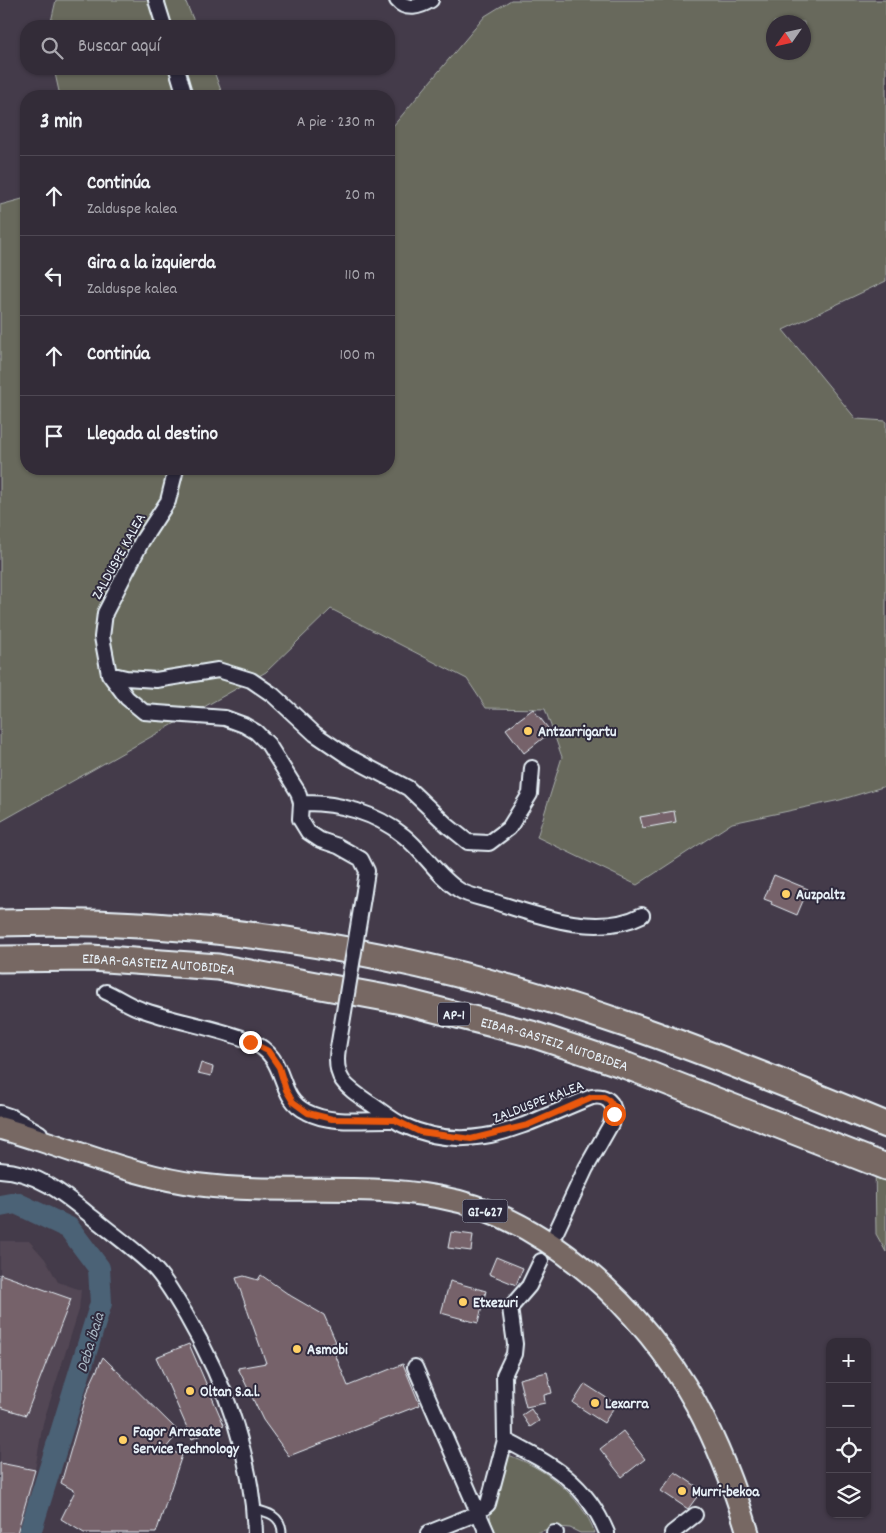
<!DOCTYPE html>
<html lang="es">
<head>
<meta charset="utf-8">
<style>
	body { margin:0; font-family:Dekko,sans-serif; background:#3e3843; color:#f1f3f6 }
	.controls { position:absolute; right:15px; bottom:15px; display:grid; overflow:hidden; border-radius:10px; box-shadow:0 1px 4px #0004 }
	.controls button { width:45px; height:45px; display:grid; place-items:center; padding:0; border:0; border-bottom:1px solid #4e4853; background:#332c38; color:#f1f3f6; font:25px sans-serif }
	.compass { position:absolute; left:766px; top:15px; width:45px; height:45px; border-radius:50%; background:#332c38; box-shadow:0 1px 4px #0004; rotate:236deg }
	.stop { position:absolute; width:15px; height:15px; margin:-11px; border:4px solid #ea580c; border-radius:50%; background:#fff }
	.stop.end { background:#ea580c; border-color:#fff; box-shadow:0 1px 5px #0008 }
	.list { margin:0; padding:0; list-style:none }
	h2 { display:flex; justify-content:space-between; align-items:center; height:65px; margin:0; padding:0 20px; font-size:21px }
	h2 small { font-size:16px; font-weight:400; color:#a9a7ae }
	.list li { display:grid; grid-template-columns:32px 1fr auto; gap:15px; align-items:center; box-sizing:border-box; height:80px; padding:0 20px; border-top:1px solid #4e4853 }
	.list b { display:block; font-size:19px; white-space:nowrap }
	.list p { margin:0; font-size:16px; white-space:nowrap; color:#a9a7ae }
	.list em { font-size:16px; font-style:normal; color:#a9a7ae }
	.icon { flex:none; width:28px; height:28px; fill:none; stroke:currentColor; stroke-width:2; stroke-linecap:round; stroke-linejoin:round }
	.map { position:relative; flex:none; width:886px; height:1533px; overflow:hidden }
	.search { position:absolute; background:#332c38; box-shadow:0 1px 4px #0004; left:20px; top:20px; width:375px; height:55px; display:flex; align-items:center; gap:12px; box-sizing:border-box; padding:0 18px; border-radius:20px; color:#a9a7ae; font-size:19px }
	.panel { position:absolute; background:#332c38; box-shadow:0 1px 4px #0004; left:20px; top:90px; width:375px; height:385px; border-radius:20px }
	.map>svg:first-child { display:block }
	.built { fill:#534754 }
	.green { fill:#67695b; stroke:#a8adaa; fill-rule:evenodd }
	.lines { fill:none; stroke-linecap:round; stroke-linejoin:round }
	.river { stroke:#4b6276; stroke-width:22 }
	.building { fill:#76626a; stroke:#e8f1f8 }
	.service-casing { stroke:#e8f1f8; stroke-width:11 }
	.minor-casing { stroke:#e8f1f8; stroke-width:18 }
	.primary-casing { stroke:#e8f1f8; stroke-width:25 }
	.motorway-casing { stroke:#e8f1f8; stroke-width:29 }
	.service { stroke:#2f2a3d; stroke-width:7 }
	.minor { stroke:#2f2a3d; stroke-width:14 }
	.primary { stroke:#776864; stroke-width:21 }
	.motorway { stroke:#776864; stroke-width:25 }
	.minor-bridge-casing { stroke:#e8f1f8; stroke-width:18; stroke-linecap:butt }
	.minor-bridge { stroke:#2f2a3d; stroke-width:14 }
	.route { stroke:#ea580c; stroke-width:6 }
	.poi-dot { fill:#ffd166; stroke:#2f2a3d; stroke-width:2 }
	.labels { text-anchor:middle; stroke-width:4; stroke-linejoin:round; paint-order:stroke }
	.shield { fill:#2f2a3d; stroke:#b0b5c0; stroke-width:1 }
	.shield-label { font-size:14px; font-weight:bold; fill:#e8f1f8 }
	.street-label { font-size:15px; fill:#e8f1f8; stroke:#2f2a3d }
	.poi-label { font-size:15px; font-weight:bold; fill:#e8f1f8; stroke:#2f2a3d; text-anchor:start }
	.water-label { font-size:16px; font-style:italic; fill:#a9b8c4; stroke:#2f2a3d }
</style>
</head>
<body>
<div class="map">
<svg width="886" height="1533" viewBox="0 0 886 1533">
	<rect width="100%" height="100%" fill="#443b4a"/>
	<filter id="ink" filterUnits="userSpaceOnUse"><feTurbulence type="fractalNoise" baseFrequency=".02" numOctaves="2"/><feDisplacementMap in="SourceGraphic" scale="10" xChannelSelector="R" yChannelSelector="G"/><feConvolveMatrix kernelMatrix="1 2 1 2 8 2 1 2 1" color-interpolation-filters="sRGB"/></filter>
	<g filter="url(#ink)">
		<path class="built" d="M0,1241h29l16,18 13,23 23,8 -2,20 -36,113 -14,82 -9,28h-20z"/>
		<path class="green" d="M56,0h129l11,26h-146z
			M511,0h375v281l-103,49 73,89 30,2v365l-46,14 -108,23 -95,62 -100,-48 25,-80 -17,-48 -59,-1 -19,-29 -136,-70 -65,63 -266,150v-617l26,-7v271h363v-341l4,-2 92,-110zM774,22h30v30h-30z
			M54,69h159l10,27h-163z
			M886,1150v102l-10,-18 -1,-73z
			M505,1454c38,12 76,41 90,79h-15l-10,-5 -15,-1 -20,6h-39c-15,-21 3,-57 9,-79z"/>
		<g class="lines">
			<path class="river" d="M0,1206l16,-3 53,25 30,40 2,35 -71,230"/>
		</g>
		<path class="building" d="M533,709l18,23 -27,21 -18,-24z
			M674,811l2,11 -33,6 -3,-11z
			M774,875l34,14 -11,26 -26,-11 1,-2 -8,-3z
			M201,1063l12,4 -2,9 -13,-3z
			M451,1232l22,3 -2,16 -23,-3z
			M496,1257l27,11 -7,17 -27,-11z
			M0,1274l71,25 -45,116 -26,-8z
			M261,1275l30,21 33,19 12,27 -5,2 17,42 55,-22 17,41 -131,51 -26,-36 -25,-52 28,-5 -30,-85 8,-2 14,4z
			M450,1281l36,10 -8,32 -37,-10z
			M189,1344l35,81 -32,14 -36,-82z
			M103,1357l76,75 -14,17 17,6 -26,78h-72l-23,-14 14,-28 -14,-8 28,-96z
			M547,1372l5,21 -8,2 1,8 -19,4 -7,-28z
			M585,1384l31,20 -12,19 -31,-20z
			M531,1409l8,12 -9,6 -8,-12z
			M623,1431l22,28 -23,18 -22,-28z
			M0,1463l35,7 -18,63h-17z
			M675,1472l27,18 -14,19 -27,-18z"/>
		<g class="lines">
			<g class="service-casing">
				<path id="service" d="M253,1509c15,3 29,7 29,24"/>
			</g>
			<g class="minor-casing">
				<path id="minor" d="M156,0l8,26
					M397,0c9,11 23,7 34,0
					M177,69l8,27
					M176,469l-8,32 -26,40 -37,72 -3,24 7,37 18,24 17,14 81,6 19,7 12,7 12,12 30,48 3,11 -1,16 8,13 12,8 18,6 23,13 6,12 -3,20
					M109,674l17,4 30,2 62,-10 33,10 22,15 42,39 34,23 59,31 40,38 20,16 21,1 20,-15 21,-34 2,-26
					M301,803c37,-1 75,10 103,33 20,16 33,40 55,54 9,6 24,8 36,12 44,14 103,36 147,13
					M106,992c11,5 22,13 34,17 36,13 74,18 110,32 41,17 24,55 57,71 24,13 60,7 87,8
					M338,1048c-5,32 8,39 33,56 11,7 21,16 32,21 71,33 124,-3 189,-28 11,-2 19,2 22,13l-3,14 -25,44 -30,64
					M0,1113l12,4 28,16
					M0,1170c38,2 65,25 92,47 20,16 41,31 59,48 14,13 25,34 35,50 39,67 66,140 69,218
					M415,1367l72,166
					M505,1440c46,24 81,42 102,93
					M428,1533l50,-20 10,-9 17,-64 -1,-65 10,-21 1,-10 -5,-36 19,-22 12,-25
					M554,1533h2
					M672,1533l23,-18"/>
			</g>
			<g class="primary-casing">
				<path id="primary" d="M0,1128c66,18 133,49 201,57 79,10 159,-3 238,12 107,19 206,114 257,207 22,41 39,85 52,129"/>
			</g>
			<g class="motorway-casing">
				<g id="motorway">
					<path d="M0,923c214,-7 426,32 628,102 87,30 173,65 258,100"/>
					<path id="s1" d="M0,959l91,-1 127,9 184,34 130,33 95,32 259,101"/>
				</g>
			</g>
			<use href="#service" class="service"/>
			<use href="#minor" class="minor"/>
			<use href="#primary" class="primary"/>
			<use href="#motorway" class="motorway"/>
			<g class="minor-bridge-casing">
				<path id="minor-bridge" d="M338,1048l26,-157"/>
			</g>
			<use href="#minor-bridge" class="minor-bridge"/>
		</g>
	</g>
	<g class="lines" filter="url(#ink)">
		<path class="route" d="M250,1042l18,9 11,16 7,23 7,12 15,11 24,6 63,1 25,12 51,7 57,-14 64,-28h12l5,3 5,7v7"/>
	</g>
	<g class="poi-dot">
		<circle cx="528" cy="731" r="5"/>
		<circle cx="786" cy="894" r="5"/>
		<circle cx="463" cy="1302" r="5"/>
		<circle cx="297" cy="1349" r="5"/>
		<circle cx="190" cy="1391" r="5"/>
		<circle cx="595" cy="1403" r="5"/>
		<circle cx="123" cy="1440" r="5"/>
		<circle cx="682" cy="1491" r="5"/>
	</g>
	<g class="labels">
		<g class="shield">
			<rect x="438" y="1002.5" width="32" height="23" rx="4"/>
			<rect x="462.5" y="1199.5" width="45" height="23" rx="4"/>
		</g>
		<g class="shield-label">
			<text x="454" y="1019">AP-1</text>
			<text x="485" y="1216">GI-627</text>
		</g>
		<g class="street-label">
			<text transform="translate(118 556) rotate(-61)" y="5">ZALDUSPE KALEA</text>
			<text dy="5" stroke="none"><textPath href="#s1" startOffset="159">EIBAR-GASTEIZ AUTOBIDEA</textPath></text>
			<text dy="5" stroke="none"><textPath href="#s1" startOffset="564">EIBAR-GASTEIZ AUTOBIDEA</textPath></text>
			<text transform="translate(538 1101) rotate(-21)" y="5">ZALDUSPE KALEA</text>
		</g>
		<g class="poi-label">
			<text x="538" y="736">Antzarrigartu</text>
			<text x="796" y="899">Auzpaltz</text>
			<text x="473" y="1307">Etxezuri</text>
			<text x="307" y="1354">Asmobi</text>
			<text x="200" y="1396">Oltan S.a.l.</text>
			<text x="605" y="1408">Lexarra</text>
			<text x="133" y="1436">Fagor Arrasate<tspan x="133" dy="17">Service Technology</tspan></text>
			<text x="692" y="1496">Murri-bekoa</text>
		</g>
		<g class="water-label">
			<text transform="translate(89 1342) rotate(-73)" y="6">Deba ibaia</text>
		</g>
	</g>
</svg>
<div class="controls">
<button>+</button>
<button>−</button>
<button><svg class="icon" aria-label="locate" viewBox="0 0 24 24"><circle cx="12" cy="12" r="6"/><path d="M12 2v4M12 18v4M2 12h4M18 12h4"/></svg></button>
<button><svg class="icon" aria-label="layers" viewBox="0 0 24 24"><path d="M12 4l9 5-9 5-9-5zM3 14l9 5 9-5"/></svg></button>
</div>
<svg class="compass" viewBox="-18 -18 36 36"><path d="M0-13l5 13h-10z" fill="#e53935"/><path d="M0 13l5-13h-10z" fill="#a9a7ae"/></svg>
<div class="stop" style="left:614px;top:1114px"></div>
<div class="stop end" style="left:250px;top:1042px"></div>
<div class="search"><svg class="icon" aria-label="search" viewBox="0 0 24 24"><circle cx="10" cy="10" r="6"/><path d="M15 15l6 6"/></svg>Buscar aquí</div>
<section class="panel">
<h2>3 min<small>A pie · 230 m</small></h2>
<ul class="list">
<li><svg class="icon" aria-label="ahead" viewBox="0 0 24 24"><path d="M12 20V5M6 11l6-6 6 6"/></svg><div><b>Continúa</b><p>Zalduspe kalea</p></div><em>20 m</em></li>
<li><svg class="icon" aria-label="left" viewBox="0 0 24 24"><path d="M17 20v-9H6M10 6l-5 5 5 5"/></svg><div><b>Gira a la izquierda</b><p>Zalduspe kalea</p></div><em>110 m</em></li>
<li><svg class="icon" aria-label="ahead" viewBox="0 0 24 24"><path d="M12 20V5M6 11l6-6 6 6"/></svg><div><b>Continúa</b></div><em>100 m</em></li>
<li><svg class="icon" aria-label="arrive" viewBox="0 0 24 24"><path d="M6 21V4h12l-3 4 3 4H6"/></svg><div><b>Llegada al destino</b></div></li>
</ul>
</section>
</div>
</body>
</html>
